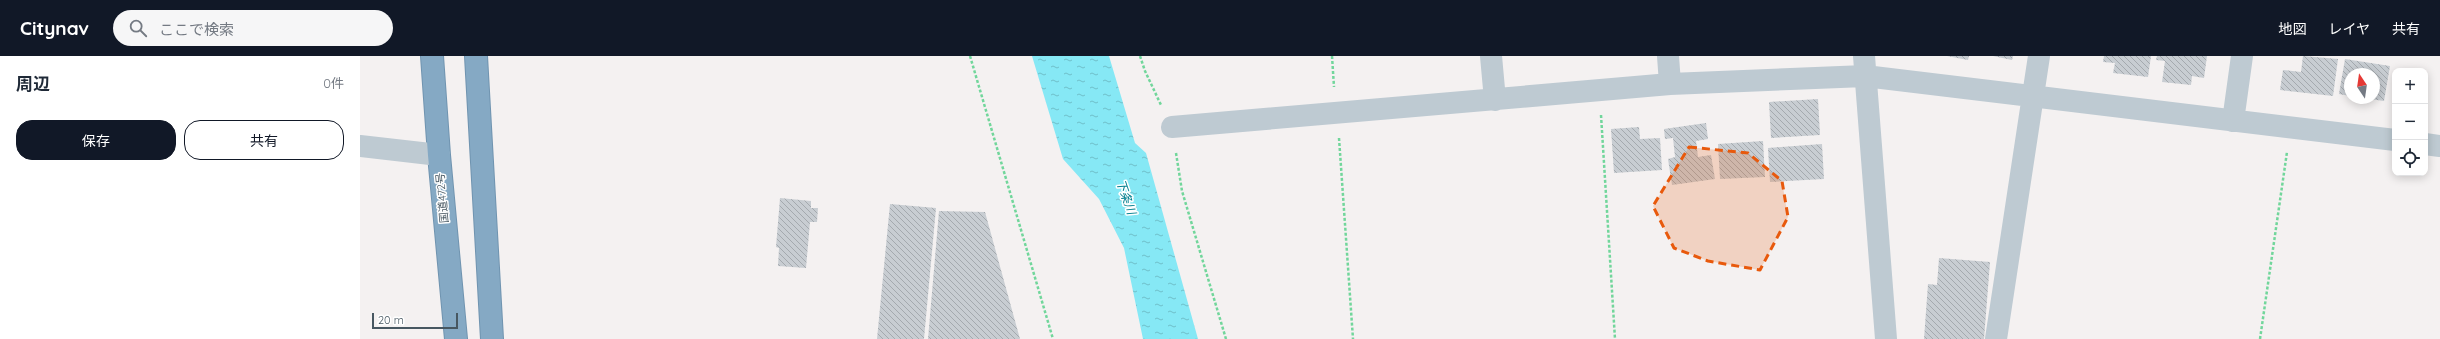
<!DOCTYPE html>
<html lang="ja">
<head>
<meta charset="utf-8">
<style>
	body { margin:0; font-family:Quicksand,"Noto Sans JP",sans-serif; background:#f6f6f7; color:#1f2937 }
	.controls { position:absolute; right:12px; top:12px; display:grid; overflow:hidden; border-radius:8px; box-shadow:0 2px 10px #0003 }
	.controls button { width:36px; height:36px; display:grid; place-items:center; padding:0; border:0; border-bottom:1px solid #e0e1e3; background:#fff; color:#1f2937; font:20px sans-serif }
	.compass { position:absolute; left:1984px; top:12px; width:36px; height:36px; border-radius:50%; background:#fff; box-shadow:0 2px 10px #0003; rotate:347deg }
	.scale { position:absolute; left:12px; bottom:10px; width:86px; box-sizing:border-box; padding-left:4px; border:2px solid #475761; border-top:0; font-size:11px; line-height:14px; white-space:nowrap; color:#475761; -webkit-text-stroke:3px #fff; paint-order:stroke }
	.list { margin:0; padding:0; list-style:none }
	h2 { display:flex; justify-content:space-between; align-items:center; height:52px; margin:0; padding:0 16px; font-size:17px }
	h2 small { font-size:13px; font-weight:400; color:#747a83 }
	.actions { display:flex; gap:8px; padding:12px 16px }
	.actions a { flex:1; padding:9px 0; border:1px solid #111827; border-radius:16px; text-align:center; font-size:14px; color:#111827 }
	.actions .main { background:#111827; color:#fff }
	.icon { flex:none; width:22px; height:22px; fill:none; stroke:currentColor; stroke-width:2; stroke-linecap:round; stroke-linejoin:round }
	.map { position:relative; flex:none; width:2080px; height:283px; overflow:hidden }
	header { display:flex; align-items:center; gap:24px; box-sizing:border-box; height:56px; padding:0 20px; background:#111827; color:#fff }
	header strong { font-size:19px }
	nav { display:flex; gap:22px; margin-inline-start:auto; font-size:14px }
	.search { width:280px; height:36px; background:#f6f6f7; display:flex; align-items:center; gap:10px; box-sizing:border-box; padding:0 14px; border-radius:22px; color:#747a83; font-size:15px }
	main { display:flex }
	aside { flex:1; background:#fff }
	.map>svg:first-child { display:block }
	.water { fill:url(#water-ripples) }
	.building { fill:url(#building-back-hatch) }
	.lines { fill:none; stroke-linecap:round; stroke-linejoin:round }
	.highway-casing { stroke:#7094b0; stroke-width:24 }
	.path { stroke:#71d69b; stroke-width:2.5; stroke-dasharray:3 2; stroke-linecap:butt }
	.minor { stroke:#becad2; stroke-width:22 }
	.highway { stroke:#85a9c4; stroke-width:22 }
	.marked { fill:#e8590c; fill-opacity:0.2; stroke:#e8590c; stroke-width:3; stroke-dasharray:8 5; stroke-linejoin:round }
	.labels { text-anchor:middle; stroke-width:3; stroke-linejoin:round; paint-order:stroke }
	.street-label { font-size:11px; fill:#475761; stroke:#fff }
	.water-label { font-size:12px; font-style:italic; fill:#048090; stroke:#fff }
</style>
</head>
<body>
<header>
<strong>Citynav</strong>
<div class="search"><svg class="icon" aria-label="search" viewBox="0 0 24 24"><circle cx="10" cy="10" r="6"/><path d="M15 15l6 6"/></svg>ここで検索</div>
<nav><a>地図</a><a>レイヤ</a><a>共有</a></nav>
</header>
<main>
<aside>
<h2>周辺<small>0件</small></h2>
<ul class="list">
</ul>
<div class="actions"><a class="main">保存</a><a>共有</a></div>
</aside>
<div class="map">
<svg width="2080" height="283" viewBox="0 0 2080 283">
	<defs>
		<pattern id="water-ripples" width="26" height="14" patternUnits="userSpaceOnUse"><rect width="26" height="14" fill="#86e8f5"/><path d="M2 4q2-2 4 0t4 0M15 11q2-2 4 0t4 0" fill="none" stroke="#6fbfca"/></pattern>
		<pattern id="building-back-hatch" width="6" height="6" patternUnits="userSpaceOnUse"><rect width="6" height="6" fill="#c8cdd2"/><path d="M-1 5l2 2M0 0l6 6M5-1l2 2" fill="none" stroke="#a4a9ae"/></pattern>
	</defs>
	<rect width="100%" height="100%" fill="#f4f1f1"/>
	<path class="water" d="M672,0h77l26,87 11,10 52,186h-55l-19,-91 -25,-49 -36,-40z"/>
	<path class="building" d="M1587,0h22l-1,4z
		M1633,0h20l-1,4z
		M1744,0h47l-3,21 -35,-4 2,-10 -12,-1z
		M1797,0h50l-3,22 -12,-2 -1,9 -29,-3 3,-21 -9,-1z
		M1943,0l35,3 -5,37 -53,-6 3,-20 18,2z
		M1985,3l45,7 -6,35 -14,-2 4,-1v-24h-24v22l-11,-2z
		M1458,43l2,36 -49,3 -2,-36z
		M1346,67l2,16 -12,2 2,16 13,-2 4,24 -43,6 -4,-26 7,-2 -2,-19 -8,1 -1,-10z
		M1279,71l1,12 20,-1 2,32 -48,3 -3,-44z
		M1403,85l2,36 -45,2 -2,-35z
		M1462,88l2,35 -54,3 -2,-34z
		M420,142l31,3v7h7l-1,14h-7l-4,46 -28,-2 1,-18 -3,-1z
		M530,148l46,4 -12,131h-47z
		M579,155l46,1 35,127h-92z
		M1579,202l51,4 -6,77h-60l4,-55 9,1z"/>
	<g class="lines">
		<g class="highway-casing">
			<path id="highway" d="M72,0l7,99 17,184
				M116,0l16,283"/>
		</g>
		<path class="path" d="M610,0l83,283
			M780,0l5,15 16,34
			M972,0l2,31
			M1241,59l14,224
			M979,82l14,201
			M816,97l6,38 44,148
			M1900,283l27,-187"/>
		<path class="minor" d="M1131,0l4,44
			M1308,0l2,28
			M1504,0l22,283
			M1873,65l9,-65
			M812,71l498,-43 195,-8 530,64
			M2065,88l15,2
			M0,90l79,9
			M1636,283l43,-283"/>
		<use href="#highway" class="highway"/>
	</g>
	<path class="marked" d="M1329,91l59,6 34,28 6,36 -28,53 -52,-9 -34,-13 -21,-42z"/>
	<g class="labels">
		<g class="street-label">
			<text transform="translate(82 142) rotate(-95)" y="4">国道472号</text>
		</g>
		<g class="water-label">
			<text transform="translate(766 141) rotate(71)" y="4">下条川</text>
		</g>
	</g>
</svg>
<div class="controls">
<button>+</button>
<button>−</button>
<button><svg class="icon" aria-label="locate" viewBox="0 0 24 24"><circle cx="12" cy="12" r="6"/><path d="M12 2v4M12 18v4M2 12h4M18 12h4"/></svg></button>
</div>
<svg class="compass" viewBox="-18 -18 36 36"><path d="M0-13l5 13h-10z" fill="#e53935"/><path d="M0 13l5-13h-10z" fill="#747a83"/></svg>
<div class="scale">20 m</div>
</div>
</main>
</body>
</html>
